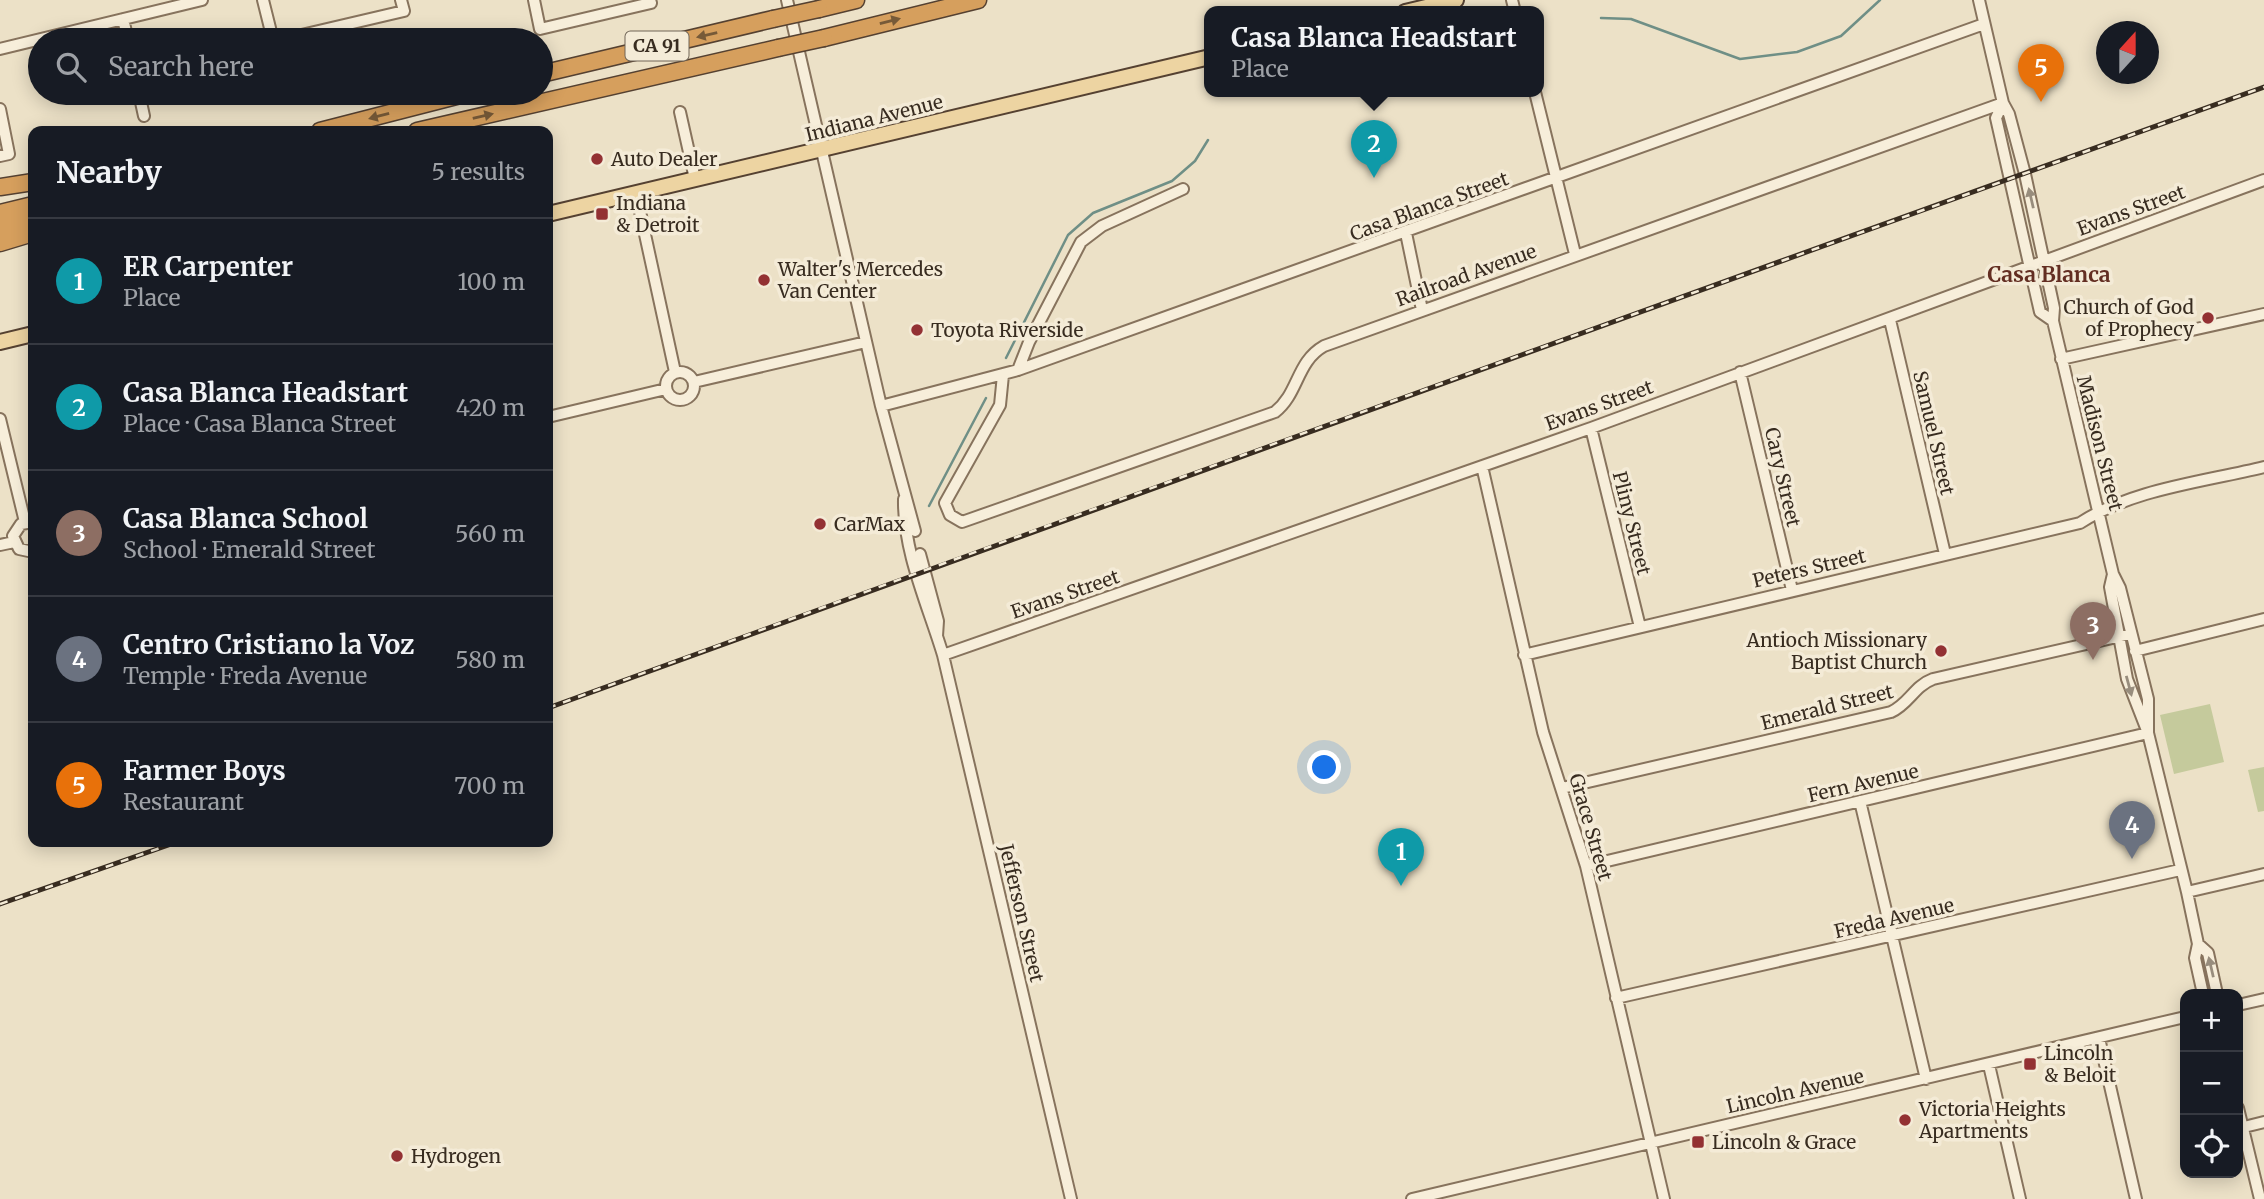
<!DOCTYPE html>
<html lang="en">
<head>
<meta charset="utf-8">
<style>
	body { margin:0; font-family:Merriweather,serif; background:#242831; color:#f1f3f6 }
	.controls { position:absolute; right:21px; bottom:21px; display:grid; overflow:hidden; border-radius:14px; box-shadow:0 4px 18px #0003 }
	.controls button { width:63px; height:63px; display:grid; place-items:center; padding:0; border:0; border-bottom:2px solid #363941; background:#171b24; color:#f1f3f6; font:35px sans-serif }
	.compass { position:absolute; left:2096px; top:21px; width:63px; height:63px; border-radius:50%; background:#171b24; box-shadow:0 4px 18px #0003; rotate:21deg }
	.you { position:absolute; left:1325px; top:768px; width:24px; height:24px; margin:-18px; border:5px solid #fff; border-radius:50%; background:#1a73e8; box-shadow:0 0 0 10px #1a73e833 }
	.badge { display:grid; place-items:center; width:46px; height:46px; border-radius:50%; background:#c79c9e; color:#fff; font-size:23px; font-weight:700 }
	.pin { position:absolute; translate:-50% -58px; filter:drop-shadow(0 2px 4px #0008) }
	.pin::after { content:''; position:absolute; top:37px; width:24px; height:21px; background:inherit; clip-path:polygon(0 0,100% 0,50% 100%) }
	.popup { position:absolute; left:1204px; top:6px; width:340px; height:91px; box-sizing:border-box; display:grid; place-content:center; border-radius:14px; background:#171b24; filter:drop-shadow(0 2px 5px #0005); font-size:23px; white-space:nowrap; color:#9ea1a6 }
	.popup b { font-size:26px; color:#f1f3f6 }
	.popup::after { content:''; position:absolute; left:50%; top:100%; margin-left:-14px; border:14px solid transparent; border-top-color:#171b24 }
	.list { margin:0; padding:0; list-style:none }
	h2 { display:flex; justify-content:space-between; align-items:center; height:91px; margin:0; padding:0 28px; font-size:30px }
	h2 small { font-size:23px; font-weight:400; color:#9ea1a6 }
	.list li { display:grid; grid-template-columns:46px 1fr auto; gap:21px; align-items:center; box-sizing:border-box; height:126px; padding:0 28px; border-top:2px solid #363941 }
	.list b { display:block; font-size:26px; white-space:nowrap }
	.list p { margin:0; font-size:23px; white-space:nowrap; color:#9ea1a6 }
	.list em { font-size:23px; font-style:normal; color:#9ea1a6 }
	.icon { flex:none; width:38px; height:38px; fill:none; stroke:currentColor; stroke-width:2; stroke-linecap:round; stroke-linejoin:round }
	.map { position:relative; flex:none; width:2264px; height:1199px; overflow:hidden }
	.search { position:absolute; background:#171b24; box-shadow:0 4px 18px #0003; left:28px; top:28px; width:525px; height:77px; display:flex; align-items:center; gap:18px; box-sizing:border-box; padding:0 24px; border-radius:38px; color:#9ea1a6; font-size:26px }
	.panel { position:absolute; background:#171b24; box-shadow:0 4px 18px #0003; left:28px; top:126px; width:525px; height:721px; border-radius:14px }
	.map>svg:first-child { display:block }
	.green { fill:#c5ca9c }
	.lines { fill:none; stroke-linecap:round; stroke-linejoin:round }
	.stream { stroke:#6f8f86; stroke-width:2.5 }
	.minor-casing { stroke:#87735d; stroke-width:14 }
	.major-casing { stroke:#554131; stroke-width:18 }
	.highway-casing { stroke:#554131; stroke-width:19 }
	.minor { stroke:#f7eeda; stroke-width:10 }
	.major { stroke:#edd4a2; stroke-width:14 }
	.highway { stroke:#d69f5d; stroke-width:16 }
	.rail-casing { stroke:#382c20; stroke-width:5 }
	.rail { stroke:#f4ebd7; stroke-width:2.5; stroke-dasharray:8; stroke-linecap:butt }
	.highway-bridge-casing { stroke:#554131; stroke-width:19; stroke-linecap:butt }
	.highway-bridge { stroke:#d69f5d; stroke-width:16 }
	.oneway { fill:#775a38 }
	.oneway2 { fill:#988d7d }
	.poi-dot { fill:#933133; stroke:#f4ebd7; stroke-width:2.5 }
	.labels { text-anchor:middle; stroke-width:7; stroke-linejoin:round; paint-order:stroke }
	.shield { fill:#f4ebd7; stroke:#706557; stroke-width:2 }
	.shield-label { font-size:18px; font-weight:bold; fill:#382c20 }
	.street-label { font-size:19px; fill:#382c20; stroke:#f4ebd7 }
	.poi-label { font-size:19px; fill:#382c20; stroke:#f4ebd7; text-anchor:start }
	.neighbourhood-label { font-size:21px; font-weight:bold; fill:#632e22; stroke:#f4ebd7 }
</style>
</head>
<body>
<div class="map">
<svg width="2264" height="1199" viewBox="0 0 2264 1199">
	<rect width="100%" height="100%" fill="#ece1c7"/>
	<path class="green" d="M2210,704l14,58 -50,12 -14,-59z
		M2264,767v44l-6,1 -10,-42z"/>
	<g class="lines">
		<path class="stream" d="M1601,18l30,1 109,40 57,-7 44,-16 39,-36
			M1006,358l62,-123 25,-22 79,-32 23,-20 13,-21
			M929,506l57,-108"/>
		<g class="minor-casing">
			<path id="minor" d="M263,0l10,40
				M534,0l6,29 111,-26 -1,-3
				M787,0l94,406 34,125
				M1512,0l3,12
				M1979,0l24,103 6,11 16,60 29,134 -1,13 60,253 7,14 28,111v34
				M123,19l5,21
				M280,40l124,-29 -3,-11
				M0,49l202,-49
				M1535,92l40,162
				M139,93l5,23
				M2003,103l-7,15 44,194 13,9
				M0,109l9,45 -9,2
				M680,112l15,67
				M636,193l39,179
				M1406,233l16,77
				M1890,320l55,234
				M2061,359l203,-45
				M1018,370l11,-28 52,-100 21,-16 81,-37
				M666 386a14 14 0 1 1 28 0a14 14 0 1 1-28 0Z
				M1740,372l52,218
				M1003,375l-3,30 -55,98 5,12 12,7 313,-110c24,-19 21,-50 49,-66l679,-243
				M694,382l172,-40
				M881,406l137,-36 966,-346
				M548,417l118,-28
				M0,419l25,103
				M1591,428l49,199
				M1482,466l61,266 43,134 78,333
				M904,499c-1,53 24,106 39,156l128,544
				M33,522l-12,2 -8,12 6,13 14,3
				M0,545l14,-3
				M920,554l18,67 -1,15
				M2113,574l-3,13 17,92 21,54 39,159 11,52 -3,14 8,36
				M2135,651l129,-32
				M943,655l648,-227 673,-248
				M1524,655l556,-132c52,-34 123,-41 184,-56
				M1562,788l329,-76c18,-8 23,-26 42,-33l197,-45
				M1860,801l66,278
				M1586,866l562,-133
				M2187,892l77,-18
				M2198,944l10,9 9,41
				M1616,998l564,-128
				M2238,1005l26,-6
				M2099,1038l37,161
				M1989,1065l31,134
				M2238,1108l22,91
				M2244,1127l20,-5
				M1412,1199l773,-182"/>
		</g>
		<g class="major-casing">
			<path id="major" d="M1405,12l51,-12
				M548,214l662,-157
				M0,342l33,-8"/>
		</g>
		<g class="highway-casing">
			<path id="highway" d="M819,9l37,-9
				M824,38l154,-38
				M541,74l232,-55
				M320,131l148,-38
				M417,131l361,-83
				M0,187l33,-5
				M0,213l33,-8
				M0,228l33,-8
				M0,243l33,-10"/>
		</g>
		<use href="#minor" class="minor"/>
		<use href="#major" class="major"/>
		<use href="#highway" class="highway"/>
		<g class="rail-casing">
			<path id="rail" d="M548,708c571,-210 1144,-414 1716,-621
				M0,904l177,-62"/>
		</g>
		<use href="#rail" class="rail"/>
		<g class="highway-bridge-casing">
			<path id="highway-bridge" d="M773,19l46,-10
				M778,48l46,-10"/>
		</g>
		<use href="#highway-bridge" class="highway-bridge"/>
	</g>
	<defs><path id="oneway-solid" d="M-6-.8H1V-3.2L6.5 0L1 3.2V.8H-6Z" transform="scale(1.75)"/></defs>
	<g class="oneway">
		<use href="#oneway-solid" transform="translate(890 21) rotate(-14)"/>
		<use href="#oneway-solid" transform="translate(707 35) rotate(167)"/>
		<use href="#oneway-solid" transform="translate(379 116) rotate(165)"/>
		<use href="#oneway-solid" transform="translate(483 116) rotate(-13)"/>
	</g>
	<g class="oneway2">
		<use href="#oneway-solid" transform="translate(2031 198) rotate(-103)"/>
		<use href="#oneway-solid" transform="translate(2129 686) rotate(75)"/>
		<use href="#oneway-solid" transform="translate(2211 967) rotate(-103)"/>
	</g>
	<g class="poi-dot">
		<circle cx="597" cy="159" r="7"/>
		<rect x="595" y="207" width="14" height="14" rx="3.5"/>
		<circle cx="764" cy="280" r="7"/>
		<circle cx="2208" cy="318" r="7"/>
		<circle cx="917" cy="330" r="7"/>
		<circle cx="820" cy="524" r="7"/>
		<circle cx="1941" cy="651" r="7"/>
		<rect x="2023" y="1057" width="14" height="14" rx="3.5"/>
		<circle cx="1905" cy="1120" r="7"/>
		<rect x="1691" y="1135" width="14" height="14" rx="3.5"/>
		<circle cx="397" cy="1156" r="7"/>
	</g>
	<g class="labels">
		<rect class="shield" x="625.5" y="31.5" width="63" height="29" rx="5"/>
		<g class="shield-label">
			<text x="657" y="52">CA 91</text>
		</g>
		<g class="street-label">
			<text transform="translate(874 118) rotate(-14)" y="7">Indiana Avenue</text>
			<text transform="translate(1429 206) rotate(-20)" y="7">Casa Blanca Street</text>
			<text transform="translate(2131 210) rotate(-20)" y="7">Evans Street</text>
			<text transform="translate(1466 275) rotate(-20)" y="7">Railroad Avenue</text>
			<text transform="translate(1599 405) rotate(-20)" y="7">Evans Street</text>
			<text transform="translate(1934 433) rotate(77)" y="7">Samuel Street</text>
			<text transform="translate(2100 443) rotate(76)" y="7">Madison Street</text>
			<text transform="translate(1783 477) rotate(77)" y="7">Cary Street</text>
			<text transform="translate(1632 523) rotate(76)" y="7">Pliny Street</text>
			<text transform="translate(1809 568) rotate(-13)" y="7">Peters Street</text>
			<text transform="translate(1065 594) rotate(-19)" y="7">Evans Street</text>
			<text transform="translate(1827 707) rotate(-14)" y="7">Emerald Street</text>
			<text transform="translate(1863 783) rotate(-13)" y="7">Fern Avenue</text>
			<text transform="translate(1591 827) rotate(74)" y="7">Grace Street</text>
			<text transform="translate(1022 913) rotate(77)" y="7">Jefferson Street</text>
			<text transform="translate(1894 918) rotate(-13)" y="7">Freda Avenue</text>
			<text transform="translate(1795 1091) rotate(-13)" y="7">Lincoln Avenue</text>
		</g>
		<g class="poi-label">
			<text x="611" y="166">Auto Dealer</text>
			<text x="616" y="210">Indiana<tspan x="616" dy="22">&amp; Detroit</tspan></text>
			<text x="778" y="276">Walter's Mercedes<tspan x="778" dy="22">Van Center</tspan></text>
			<text x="2194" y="314" text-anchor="end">Church of God<tspan x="2194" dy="22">of Prophecy</tspan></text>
			<text x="931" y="337">Toyota Riverside</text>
			<text x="834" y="531">CarMax</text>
			<text x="1927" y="647" text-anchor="end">Antioch Missionary<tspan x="1927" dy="22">Baptist Church</tspan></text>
			<text x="2044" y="1060">Lincoln<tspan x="2044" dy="22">&amp; Beloit</tspan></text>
			<text x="1919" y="1116">Victoria Heights<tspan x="1919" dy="22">Apartments</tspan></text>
			<text x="1712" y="1149">Lincoln &amp; Grace</text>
			<text x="411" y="1163">Hydrogen</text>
		</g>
		<g class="neighbourhood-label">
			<text x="2049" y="282">Casa Blanca</text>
		</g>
	</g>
</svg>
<div class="controls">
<button>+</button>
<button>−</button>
<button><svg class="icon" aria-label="locate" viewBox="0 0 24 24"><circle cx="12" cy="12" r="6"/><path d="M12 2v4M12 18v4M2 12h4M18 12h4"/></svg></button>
</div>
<svg class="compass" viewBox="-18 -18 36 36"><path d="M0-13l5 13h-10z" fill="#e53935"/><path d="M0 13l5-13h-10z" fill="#9ea1a6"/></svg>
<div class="you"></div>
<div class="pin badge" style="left:1401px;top:886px;background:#0f9aa8">1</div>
<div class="pin badge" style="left:1374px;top:178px;background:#0f9aa8">2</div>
<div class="popup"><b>Casa Blanca Headstart</b>Place</div>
<div class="pin badge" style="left:2093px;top:660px;background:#8d6e63">3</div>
<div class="pin badge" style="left:2132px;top:859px;background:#6b7280">4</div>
<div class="pin badge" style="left:2041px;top:102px;background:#e8710a">5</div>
<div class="search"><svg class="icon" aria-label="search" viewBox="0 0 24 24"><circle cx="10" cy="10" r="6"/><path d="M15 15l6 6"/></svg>Search here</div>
<section class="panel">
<h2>Nearby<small>5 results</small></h2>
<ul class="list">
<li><span class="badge" style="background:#0f9aa8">1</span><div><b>ER Carpenter</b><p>Place</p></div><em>100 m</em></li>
<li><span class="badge" style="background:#0f9aa8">2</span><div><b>Casa Blanca Headstart</b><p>Place · Casa Blanca Street</p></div><em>420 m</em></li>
<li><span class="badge" style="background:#8d6e63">3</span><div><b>Casa Blanca School</b><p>School · Emerald Street</p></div><em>560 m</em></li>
<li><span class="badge" style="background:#6b7280">4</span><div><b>Centro Cristiano la Voz</b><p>Temple · Freda Avenue</p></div><em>580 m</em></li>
<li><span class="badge" style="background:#e8710a">5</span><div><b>Farmer Boys</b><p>Restaurant</p></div><em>700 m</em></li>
</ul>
</section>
</div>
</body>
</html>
